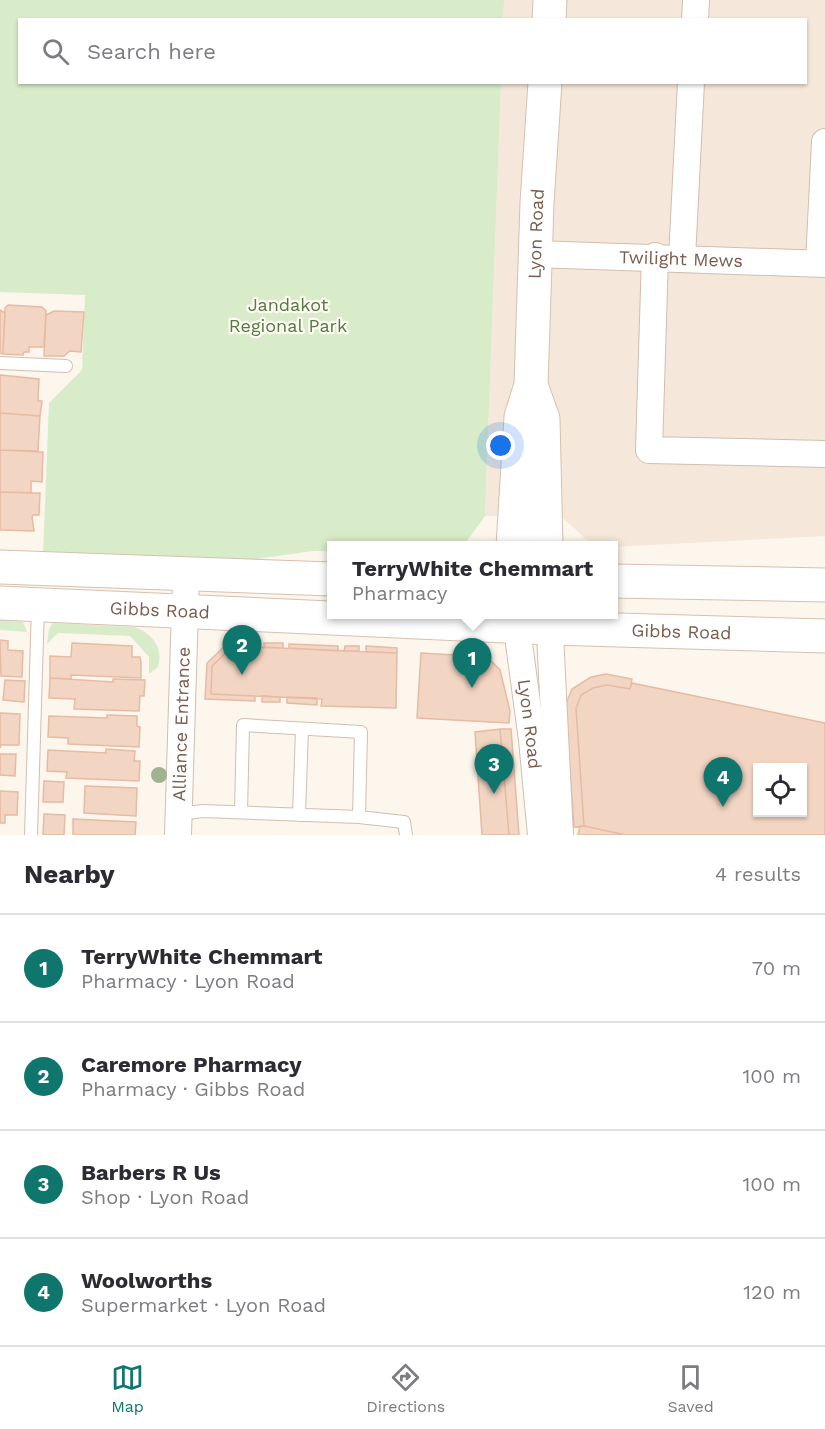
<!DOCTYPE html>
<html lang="en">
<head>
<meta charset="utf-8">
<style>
	body { margin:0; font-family:"Work Sans",sans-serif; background:#f2f2f3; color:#2b2b33 }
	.controls { position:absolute; right:18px; bottom:18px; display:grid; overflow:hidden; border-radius:0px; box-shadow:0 2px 4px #0004 }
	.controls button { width:54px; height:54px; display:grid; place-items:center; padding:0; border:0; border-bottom:2px solid #e1e1e2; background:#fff; color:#2b2b33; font:30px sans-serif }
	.you { position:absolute; left:501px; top:446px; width:21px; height:21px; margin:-15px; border:4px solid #fff; border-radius:50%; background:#1a73e8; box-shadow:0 0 0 9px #1a73e833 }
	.badge { display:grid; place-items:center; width:39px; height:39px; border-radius:50%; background:#0f766e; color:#fff; font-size:20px; font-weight:700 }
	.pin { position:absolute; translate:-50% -50px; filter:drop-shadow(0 2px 3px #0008) }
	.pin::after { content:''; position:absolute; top:32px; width:21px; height:18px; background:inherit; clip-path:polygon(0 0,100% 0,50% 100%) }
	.popup { position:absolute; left:327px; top:541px; width:291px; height:78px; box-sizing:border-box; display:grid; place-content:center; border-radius:0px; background:#fff; filter:drop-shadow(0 2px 4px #0005); font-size:20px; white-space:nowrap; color:#7c7c81 }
	.popup b { font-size:22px; color:#2b2b33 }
	.popup::after { content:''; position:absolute; left:50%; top:100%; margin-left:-12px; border:12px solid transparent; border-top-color:#fff }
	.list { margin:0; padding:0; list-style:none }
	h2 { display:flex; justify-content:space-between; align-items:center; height:78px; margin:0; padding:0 24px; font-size:26px }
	h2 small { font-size:20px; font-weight:400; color:#7c7c81 }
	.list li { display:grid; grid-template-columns:39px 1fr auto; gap:18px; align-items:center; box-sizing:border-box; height:108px; padding:0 24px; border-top:2px solid #e1e1e2 }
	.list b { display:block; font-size:22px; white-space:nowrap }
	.list p { margin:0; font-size:20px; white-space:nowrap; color:#7c7c81 }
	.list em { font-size:20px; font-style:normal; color:#7c7c81 }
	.icon { flex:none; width:33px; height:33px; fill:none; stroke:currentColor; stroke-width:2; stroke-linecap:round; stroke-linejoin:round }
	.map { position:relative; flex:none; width:825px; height:835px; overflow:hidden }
	.search { position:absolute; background:#fff; box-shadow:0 2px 4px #0004; left:18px; right:18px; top:18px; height:66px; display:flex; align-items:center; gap:15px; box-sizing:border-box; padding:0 21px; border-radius:0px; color:#7c7c81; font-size:22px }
	.sheet { height:510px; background:#fff }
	nav { display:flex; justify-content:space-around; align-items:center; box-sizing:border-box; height:84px; border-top:2px solid #e1e1e2; background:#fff; font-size:16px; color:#7c7c81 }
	nav a { display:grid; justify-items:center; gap:3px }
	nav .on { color:#0f766e }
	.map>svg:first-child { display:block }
	.residential { fill:#f5e8da }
	.green { fill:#d8ecc9 }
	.building { fill:#f3d5c3; stroke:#e6bba3; stroke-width:1.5; fill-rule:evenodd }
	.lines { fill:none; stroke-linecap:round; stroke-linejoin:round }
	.lane-casing { stroke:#d1beb0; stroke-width:14 }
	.street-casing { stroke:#d1beb0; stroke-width:28 }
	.secondary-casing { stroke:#d6c0b0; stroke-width:35 }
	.lane { stroke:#fff; stroke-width:12 }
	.street { stroke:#fff; stroke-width:26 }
	.secondary { stroke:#fff; stroke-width:33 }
	.tree { fill:#a0b28e }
	.labels { text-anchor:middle; stroke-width:4.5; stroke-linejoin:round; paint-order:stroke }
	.street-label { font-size:18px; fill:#7a5c4d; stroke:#fffaf3 }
	.park-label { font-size:18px; fill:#537a41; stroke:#fffaf3 }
</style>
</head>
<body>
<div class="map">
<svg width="825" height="835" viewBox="0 0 825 835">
	<rect width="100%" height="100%" fill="#fdf6ec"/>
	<path class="residential" d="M504,0h321v536l-212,11 -21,-2 -30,-28 -77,-1 16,-433 305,-1v-62l-303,-1z"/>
	<path class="green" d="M0,0h504l-1,20h-483v62l481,1 -16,433 -21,29 -133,1v5h-18l-78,11 -192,-9 6,-150 33,-33 3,-75 -85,-3z
		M0,620l23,2 4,10 -27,-2z
		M53,623l82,4c17,7 29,20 23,40l-9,7v-17l-19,-21 -72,-3 -11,11 2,-15z"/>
	<path class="building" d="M8,305l34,2 4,4 -2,36h-15v5h-5l-1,3 -20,-1 2,-46z
		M0,310l5,3 -2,41 -3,-1z
		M54,311l30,1 -3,40 -11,-1 -6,5h-20l2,-41z
		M0,375l39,4 -1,22h4l-2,15 -40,-3z
		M0,413l40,3 -2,35 -38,-1z
		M0,450l43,2 -1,30 -11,-1v12l-31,-1z
		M0,492l40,1 -1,22h-6l-1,2 2,14 -34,-1z
		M0,640l8,1v9l15,1 -1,26 -21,-1z
		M231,640l29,2v5l-27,-1 -21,20 -1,28 44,2v5l-50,-2 2,-36z
		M72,643l60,3v11h8l1,5v16l-70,-3v4l-21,-1v-22l21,1z
		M264,643h19v5l-19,-1z
		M289,644l49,2v5l-49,-3z
		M233,646l164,7 -1,55 -75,-2 1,-7 -111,-5 1,-28z
		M345,646h14v5h-15z
		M366,646l31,2v5l-31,-1z
		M421,653l66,4 13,13 10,41 -1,12 -92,-5z
		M606,674l26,5 -2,10 -23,-4 -14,3 -12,7 -5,13 8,118 -10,1 -9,-121 7,-17 19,-12z
		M50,678l63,4v-3l32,1 -1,16h-4l-1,15 -65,-2 1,-10 -26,-1z
		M5,680l20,1 -1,21 -21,-2z
		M632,683l193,40v112h-199l-42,-9 -8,-118 5,-13 12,-7 14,-3 23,4zM758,768h44v44h-44z
		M262,696l18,1v5h-18z
		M287,697l30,1v7l-30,-2z
		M0,713l20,1 -1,31h-18l-1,3z
		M107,715l30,1v10l3,1 -1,20 -71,-3v-6l-20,-1 1,-21 58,2z
		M500,729l9,106h-27l-7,-103z
		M500,729h11l8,106h-10z
		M106,749l29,2 -1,10h6l-1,20 -73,-3 1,-6 -20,-1 1,-21 58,3z
		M0,754h16l-1,22 -15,-1z
		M44,781l20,1 -1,20h-20z
		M85,786l52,2 -1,28 -52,-3z
		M0,791l18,1 -1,23h-12v8h-5z
		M44,814l21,1 -1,20h-21z
		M73,819l63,3 -1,13h-62z
		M580,826h4l42,9h-48z"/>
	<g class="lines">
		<g class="lane-casing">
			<path id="lane" d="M0,363l66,3
				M241,812l2,-87 118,7 -2,85
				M178,814l25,-3 156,6 45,5 2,13
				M299,815l3,-86
				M31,835l7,-229"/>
		</g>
		<g class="street-casing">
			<g id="street">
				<path d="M695,20l1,-20"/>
				<path id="s1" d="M535,254l290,10"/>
				<path d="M655,256l-6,194 176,4"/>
				<path d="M682,258l9,-176"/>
				<path d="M819,263l6,-121"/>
				<path id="s2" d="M515,614l17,126 9,95"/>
				<path d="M549,614l11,221"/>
				<path id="s3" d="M178,835l8,-259"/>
			</g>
		</g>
		<g class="secondary-casing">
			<g id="secondary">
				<path d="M549,20l1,-20"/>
				<path d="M531,385l12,34 3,127"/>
				<path id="s4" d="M513,546l8,-129 10,-32 6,-182 8,-121"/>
				<path d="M0,567l331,12"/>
				<path d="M613,581l212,4"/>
				<path id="s5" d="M0,603l550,25 275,8"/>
			</g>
		</g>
		<use href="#lane" class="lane"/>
		<use href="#street" class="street"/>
		<use href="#secondary" class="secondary"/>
	</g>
	<circle class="tree" cx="159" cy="775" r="8"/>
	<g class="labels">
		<g class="street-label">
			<text dy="6" stroke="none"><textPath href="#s4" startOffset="314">Lyon Road</textPath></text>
			<text dy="6" stroke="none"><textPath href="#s1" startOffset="146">Twilight Mews</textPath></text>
			<text dy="6" stroke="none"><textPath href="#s5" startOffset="160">Gibbs Road</textPath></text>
			<text dy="6" stroke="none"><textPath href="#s5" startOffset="682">Gibbs Road</textPath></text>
			<text dy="6" stroke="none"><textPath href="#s3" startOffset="111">Alliance Entrance</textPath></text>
			<text dy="6" stroke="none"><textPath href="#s2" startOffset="111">Lyon Road</textPath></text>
		</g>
		<g class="park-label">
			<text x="288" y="311">Jandakot<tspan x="288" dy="21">Regional Park</tspan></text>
		</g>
	</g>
</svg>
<div class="controls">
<button><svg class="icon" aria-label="locate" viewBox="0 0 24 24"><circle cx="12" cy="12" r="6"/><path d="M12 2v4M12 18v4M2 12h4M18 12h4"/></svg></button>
</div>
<div class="you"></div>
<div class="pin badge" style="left:472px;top:688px">1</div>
<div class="popup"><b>TerryWhite Chemmart</b>Pharmacy</div>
<div class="pin badge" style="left:242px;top:675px">2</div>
<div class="pin badge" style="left:494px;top:794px">3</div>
<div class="pin badge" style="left:723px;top:807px">4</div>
<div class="search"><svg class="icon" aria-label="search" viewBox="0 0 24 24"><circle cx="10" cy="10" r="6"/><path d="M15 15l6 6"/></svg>Search here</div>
</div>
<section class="sheet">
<h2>Nearby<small>4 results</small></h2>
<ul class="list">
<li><span class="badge">1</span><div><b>TerryWhite Chemmart</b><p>Pharmacy · Lyon Road</p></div><em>70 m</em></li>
<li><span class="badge">2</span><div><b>Caremore Pharmacy</b><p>Pharmacy · Gibbs Road</p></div><em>100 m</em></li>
<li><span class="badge">3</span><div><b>Barbers R Us</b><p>Shop · Lyon Road</p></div><em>100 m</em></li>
<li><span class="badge">4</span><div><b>Woolworths</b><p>Supermarket · Lyon Road</p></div><em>120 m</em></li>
</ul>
</section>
<nav>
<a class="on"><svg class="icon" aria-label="map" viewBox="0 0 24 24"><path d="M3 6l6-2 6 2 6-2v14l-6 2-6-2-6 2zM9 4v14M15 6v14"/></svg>Map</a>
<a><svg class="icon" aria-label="directions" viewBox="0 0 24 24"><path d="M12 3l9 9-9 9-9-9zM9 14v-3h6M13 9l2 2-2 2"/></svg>Directions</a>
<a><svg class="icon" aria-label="saved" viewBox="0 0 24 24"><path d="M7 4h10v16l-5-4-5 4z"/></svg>Saved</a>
</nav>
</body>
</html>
